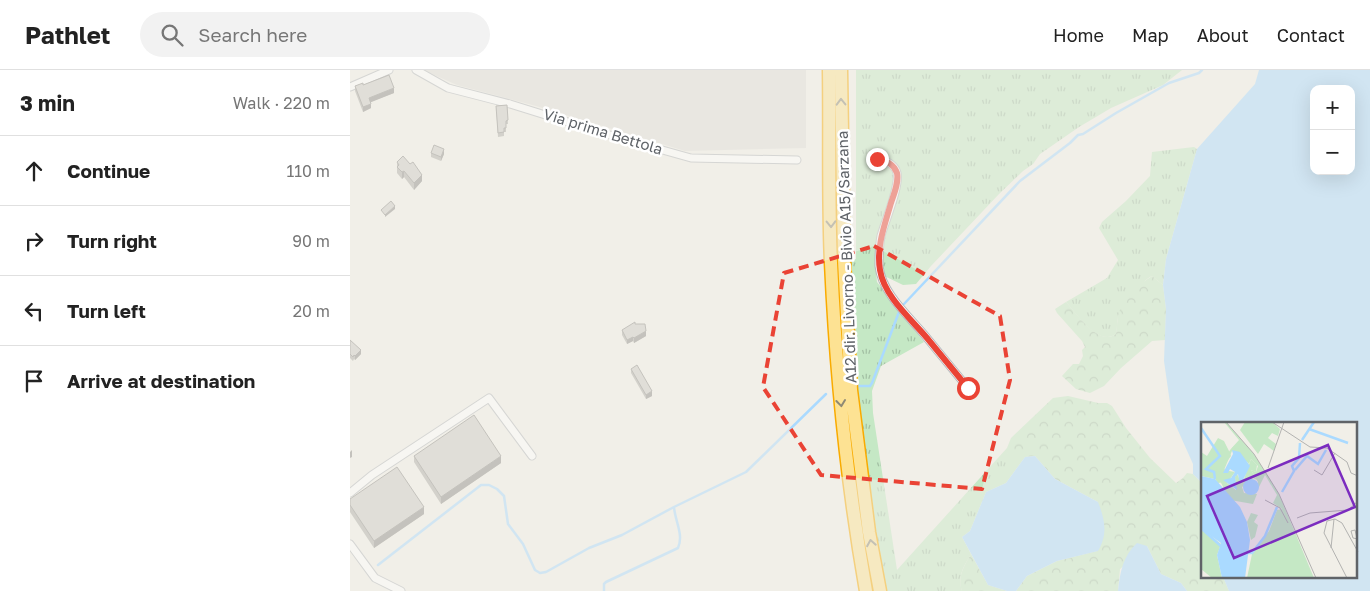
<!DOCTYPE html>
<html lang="en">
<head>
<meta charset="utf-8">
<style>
	body { margin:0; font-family:"Golos Text",sans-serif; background:#f2f2f2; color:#222 }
	.controls { position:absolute; right:15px; top:15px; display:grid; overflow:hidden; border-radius:10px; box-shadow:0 5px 20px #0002 }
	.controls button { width:45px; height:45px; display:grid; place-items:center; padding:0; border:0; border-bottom:1px solid #e0e0e0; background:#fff; color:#222; font:25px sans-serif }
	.stop { position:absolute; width:15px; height:15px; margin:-11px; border:4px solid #ea4335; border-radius:50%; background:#fff }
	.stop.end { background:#ea4335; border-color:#fff; box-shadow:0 1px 5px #0008 }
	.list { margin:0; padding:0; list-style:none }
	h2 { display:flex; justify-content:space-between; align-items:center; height:65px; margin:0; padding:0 20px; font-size:21px }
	h2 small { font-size:16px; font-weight:400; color:#767676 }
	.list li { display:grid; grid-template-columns:32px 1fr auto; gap:15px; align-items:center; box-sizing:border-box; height:70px; padding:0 20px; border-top:1px solid #e0e0e0 }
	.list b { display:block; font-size:19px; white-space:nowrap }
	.list em { font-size:16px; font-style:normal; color:#767676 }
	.icon { flex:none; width:28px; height:28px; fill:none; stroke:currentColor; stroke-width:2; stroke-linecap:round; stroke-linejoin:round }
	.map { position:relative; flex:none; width:1020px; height:521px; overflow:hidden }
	header { display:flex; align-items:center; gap:30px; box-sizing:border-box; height:70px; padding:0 25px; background:#fff; border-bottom:1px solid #e0e0e0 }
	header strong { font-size:24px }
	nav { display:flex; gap:28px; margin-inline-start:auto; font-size:18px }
	.search { width:350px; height:45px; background:#f2f2f2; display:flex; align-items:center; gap:12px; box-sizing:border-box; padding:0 18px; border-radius:28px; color:#767676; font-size:19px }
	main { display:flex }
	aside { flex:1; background:#fff }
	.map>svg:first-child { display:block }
	.industrial { fill:#e0deda }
	.grass { fill:url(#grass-tufts) }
	.forest { fill:url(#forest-crowns) }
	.water { fill:#aadaff; fill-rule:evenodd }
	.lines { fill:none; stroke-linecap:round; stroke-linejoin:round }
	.stream { stroke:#aadaff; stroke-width:2.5 }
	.street-casing { stroke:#b5b8bc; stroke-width:9 }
	.highway-casing { stroke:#f9ab00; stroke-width:15 }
	.street { stroke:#fff; stroke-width:7 }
	.highway { stroke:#fde293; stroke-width:12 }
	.wall { fill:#afaea9 }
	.shaded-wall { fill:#8f8d8a }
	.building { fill:#cccac5; stroke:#8f8d8a }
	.oneway { stroke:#8e8975 }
	.route { stroke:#ea4335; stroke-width:6 }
	.marked { fill:none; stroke:#ea4335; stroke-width:4; stroke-dasharray:10 6; stroke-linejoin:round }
	.labels { text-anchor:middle; stroke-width:5; stroke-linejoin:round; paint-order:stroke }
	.street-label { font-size:15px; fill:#5f6368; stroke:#fff }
	.inset-river { fill:none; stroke:#aadaff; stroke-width:2.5 }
	.inset-road { fill:none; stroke:#b3b3b1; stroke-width:1 }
	.view { fill:#7b2cbf; fill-opacity:0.15; stroke:#7b2cbf; stroke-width:2.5 }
	.inset-edge { fill:none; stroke:#5f6368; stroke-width:2.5 }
</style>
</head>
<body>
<header>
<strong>Pathlet</strong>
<div class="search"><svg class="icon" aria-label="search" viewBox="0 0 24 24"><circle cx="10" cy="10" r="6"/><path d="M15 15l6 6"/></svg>Search here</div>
<nav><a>Home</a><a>Map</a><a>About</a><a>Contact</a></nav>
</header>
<main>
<aside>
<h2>3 min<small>Walk · 220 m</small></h2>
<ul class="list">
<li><svg class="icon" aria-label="ahead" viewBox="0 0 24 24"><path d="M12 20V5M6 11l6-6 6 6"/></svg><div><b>Continue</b></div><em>110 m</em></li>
<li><svg class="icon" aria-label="right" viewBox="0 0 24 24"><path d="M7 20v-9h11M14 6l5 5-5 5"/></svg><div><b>Turn right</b></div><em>90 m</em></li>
<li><svg class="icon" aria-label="left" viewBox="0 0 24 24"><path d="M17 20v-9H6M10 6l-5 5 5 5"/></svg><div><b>Turn left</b></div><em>20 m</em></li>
<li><svg class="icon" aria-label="arrive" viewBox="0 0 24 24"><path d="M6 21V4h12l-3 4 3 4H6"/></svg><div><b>Arrive at destination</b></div></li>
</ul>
</aside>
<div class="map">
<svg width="1020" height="521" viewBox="0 0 1020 521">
	<defs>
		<pattern id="grass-tufts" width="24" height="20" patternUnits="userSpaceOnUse" patternTransform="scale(1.25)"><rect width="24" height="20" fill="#c5e8c5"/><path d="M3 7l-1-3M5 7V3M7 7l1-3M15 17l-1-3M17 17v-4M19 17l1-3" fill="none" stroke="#a3c0a4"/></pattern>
		<pattern id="forest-crowns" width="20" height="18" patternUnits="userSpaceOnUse" patternTransform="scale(1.25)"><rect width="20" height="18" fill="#c5e8c5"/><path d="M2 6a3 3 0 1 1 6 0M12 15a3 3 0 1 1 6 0" fill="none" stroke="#a3c0a4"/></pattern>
	</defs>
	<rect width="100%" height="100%" fill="#f1efe8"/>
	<path class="industrial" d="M73,0h383v78l-121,3 -149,-45 -79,-21z"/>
	<path class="grass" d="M506,0h326l-19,15 -52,23 -32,19 -39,27 -7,10 -10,7 -24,23 -68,72 -15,18 -13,1 -27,-13 1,10 47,60 -43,24 -9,25 1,22 24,157 110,-122v5l18,4 -19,26 -20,9 -16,39 -8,6 9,17c-7,12 -14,22 -9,37h-82l-11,-59 -25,-271 12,-2z
		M844,77l3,2 -31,110 -3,26 -11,-9c-10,4 -31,31 -34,41 -1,5 -1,12 -2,17 -18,13 -39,-20 -50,-32l41,-24 11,-18 -19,-32 3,-6 24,-21 24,-25 2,-24z"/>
	<path class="forest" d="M802,206l11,9 3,24 -1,31 -13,1 -31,27 -17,18 -14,7 -14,-4 -14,-13 11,-12h6l4,-8 -1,-6 3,-3 -3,-6 -25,-28 -2,-4 11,-7c11,12 33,45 50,32l2,-18 9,-29 12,-2z
		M718,326l30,7h9l5,3 14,22 24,30 26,25 7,-5 4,-5 6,1 9,9v94h21l6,14h-42l-6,-8 -20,-9 -14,-28 -27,23 -2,22h-102l11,-15 30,-15 40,-10 1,-49 -43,-23 -20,-23 -10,1 -11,3 -7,-7v-5l4,-10 42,-40z
		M621,484l17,31 19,6h-45c-5,-14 2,-25 9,-37z"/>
	<path class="water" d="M909,0h111v521h-141l-6,-14h133v-153h-154v59l-9,-9v-10l-21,-47 -8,-56 2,-52 -3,-24 3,-26 31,-110 58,-65zM964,19h37v82h-37z
		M685,386l20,23 43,23c7,18 10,32 0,49l-41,10 -30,15 -11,15h-9l-19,-6 -26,-48 8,-6 16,-39 20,-9 19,-26z
		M787,473l10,3 14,28 20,9 6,8h-69c2,-19 5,-35 19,-48z"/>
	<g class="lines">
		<path class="stream" d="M554,234l116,-123 50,-38 8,-8 5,-1 33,-21 53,-30 30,-10 3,-3
			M508,316h12l2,-3 27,-71
			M28,495l103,-80h8l8,4 7,7 4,28 15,20 12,26 5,3 6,-1 43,-24 33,-13 52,-28
			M254,521v-7l2,-2 72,-34c6,-13 -3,-27 -4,-41l72,-35 80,-78"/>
		<g class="street-casing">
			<path id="street" d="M66,0l32,18 62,16 106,33 75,21 106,2
				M0,17l39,-17
				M527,89c8,1 18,5 20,14 3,14 -12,48 -16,63 -2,10 -2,20 -2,30 3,28 31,51 48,72 13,16 27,33 41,50
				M0,423l22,-18 117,-77 43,58
				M0,474l25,34 26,13"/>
		</g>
		<g class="highway-casing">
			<path id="highway" d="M479,0c1,64 -1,129 2,193 5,110 16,220 35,328
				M491,0l3,190 7,130 18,142 11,59"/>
		</g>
		<use href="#street" class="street"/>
		<use href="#highway" class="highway"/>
	</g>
	<path class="wall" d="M13,15l31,8 -24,9 1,6 -8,4 -8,-21v-5z
		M157,35l1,19h-2v8h-2v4l-6,1 -2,-31z
		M81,83l13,1 -3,7 -10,-4z
		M47,92l25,19 -8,9 -10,-13 -2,2 -5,-6z
		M272,260l24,6 -12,7 -1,-2 -6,3 -5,-9z
		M0,270l11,14 -6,6 -1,-1 -1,2 -3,-3z
		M281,299l21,27 -6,3 -15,-26z
		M64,386l87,7 -60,41 -27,-42z
		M0,429l74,15 -50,34 -24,-36z"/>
	<path class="shaded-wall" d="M44,18v5l-25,10v-5z
		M21,34v4l-8,4v-5z
		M94,79v5l-3,7v-4z
		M54,101v6l-2,2v-7z
		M72,105v6l-8,9v-7z
		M45,136v3l-10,8v-2z
		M296,261v5l-12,7v-5z
		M283,267v4l-6,3v-4z
		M11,280v4l-6,6v-4z
		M302,321v5l-6,3v-4z
		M2,380v7l-2,1v-6z
		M151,386v7l-60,41v-7z
		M74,437v7l-50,34v-7z"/>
	<path class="building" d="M39,5l5,13 -25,10 2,6 -8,3 -8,-21 8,-3v2z
		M157,35l1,15 -2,1v7h-2v4l-6,1 -2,-27z
		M84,75l10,4 -3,8 -10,-4z
		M53,86l7,8 3,-2 9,13 -8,8 -10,-12 -2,1 -5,-5 2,-2 -2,-3z
		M41,131l4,5 -10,9 -4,-5z
		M285,252v2h10l1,7 -12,7 -1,-1 -6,3 -5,-10z
		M0,270l11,10 -6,6 -1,-1 -1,2 -3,-3z
		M287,295l15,26 -6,4 -15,-26z
		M124,345l27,41 -60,41 -27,-41z
		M47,397l27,40 -50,34 -24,-36v-6z"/>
	<defs><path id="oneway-chevron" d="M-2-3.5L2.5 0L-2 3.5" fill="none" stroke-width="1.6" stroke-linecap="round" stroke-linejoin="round" transform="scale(1.25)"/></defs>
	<g class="oneway">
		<use href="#oneway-chevron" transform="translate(491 32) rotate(-91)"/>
		<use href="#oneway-chevron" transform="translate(481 154) rotate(89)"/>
		<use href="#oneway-chevron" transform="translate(491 333) rotate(83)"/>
		<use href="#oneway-chevron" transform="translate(521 473) rotate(-100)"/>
	</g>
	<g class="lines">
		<path class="route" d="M527,89c8,1 17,5 20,14 2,9 -3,21 -6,30 -6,21 -15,44 -11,67 4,26 30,48 47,68 13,16 27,33 41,50"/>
	</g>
	<path d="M0 0H1020V521H0ZM524,176l126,70 10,64 -28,109 -161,-14 -58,-88 21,-114z" fill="#f1efe8" fill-opacity=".55" fill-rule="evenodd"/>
	<path class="marked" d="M524,176l126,70 10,64 -28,109 -161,-14 -58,-88 21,-114z"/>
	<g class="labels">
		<g class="street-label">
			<text transform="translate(253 62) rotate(17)" y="5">Via prima Bettola</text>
			<text transform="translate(497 187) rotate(-92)" y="5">A12 dir. Livorno - Bivio A15/Sarzana</text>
		</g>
	</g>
	<g transform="translate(851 352)">
		<rect width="156" height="156" fill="#f1efe8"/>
		<path d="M23,0h2l28,32 25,40 35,84h-67l5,-24 17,-23 8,-21 5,-1 -9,-6 4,-8 -12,-20 -10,20 3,-13 -7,-12 5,2 2,-6 -7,-7 -2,5 -5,-5 1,-10h-12l1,-2 -5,4 2,5 -9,12 3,1 -4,8 3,5 -6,1 -3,-4 -14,-3v-24l6,4 11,-18 6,3 5,10 10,-11zM44,0h27l8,7 -2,7 -6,-3 -4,5 8,6 -2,7 -10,-7 -6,10 -18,-24zM50,91l7,2 -4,7 4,3 -3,12 -4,3 -4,-18zM0,107l20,15 -4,11 5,23h-10l-11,-9z" fill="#c5e8c5"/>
		<path d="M33,24v3l11,-1v11l-13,-8 -8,19 11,2 -8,11 9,7 -1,-13 2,-3 3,6 4,-1 7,-20 6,6 -1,7 -5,-2 6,10 -4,-2 -11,9 2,6 13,1 -4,10 -23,-4 -13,-25 -1,-9zM0,107l7,11 -3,17 -4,-3z" fill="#c5e8c5"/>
		<path d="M31,28l8,2 10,14 -7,14h-4l-1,-6 -3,3 2,13 -14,-10 8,-2 4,-6 -5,-3 -2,4h-5l10,-19zM0,54l14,3 25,28 7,15 3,18 -5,38h-23l-5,-23 4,-12 -20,-14zM42 65a8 8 0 1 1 16 0a8 8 0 1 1-16 0Z" fill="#aadaff"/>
		<path class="inset-river" d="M0,6l19,28 -14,13 8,3 1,7M108,7l39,14M101,18l12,-18M94,48l12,-14 11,8 8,-14M81,70l12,-21 -2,-5 7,-8 1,-15M0,106l22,20M46,131h5l13,-17 12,-29"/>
		<path class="inset-road" d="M25,0l28,32 25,40 37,84M71,0l38,25 17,1 20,14 4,11 7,3M67,46l16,-46M113,48l8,5 13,-22M64,78l15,8 8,15M96,96l13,-5 38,-3 10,-9M156,116l-2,-8 -4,1 2,7 5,1M130,126l3,-29M146,156l-23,-45 3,-12 8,-2 7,4 16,29"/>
		<path class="view" d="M127,23l27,62 -121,51 -27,-62z"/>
		<rect width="156" height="156" class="inset-edge"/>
	</g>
</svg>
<div class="controls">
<button>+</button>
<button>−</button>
</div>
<div class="stop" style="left:618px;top:318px"></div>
<div class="stop end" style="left:527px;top:89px"></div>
</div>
</main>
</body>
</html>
